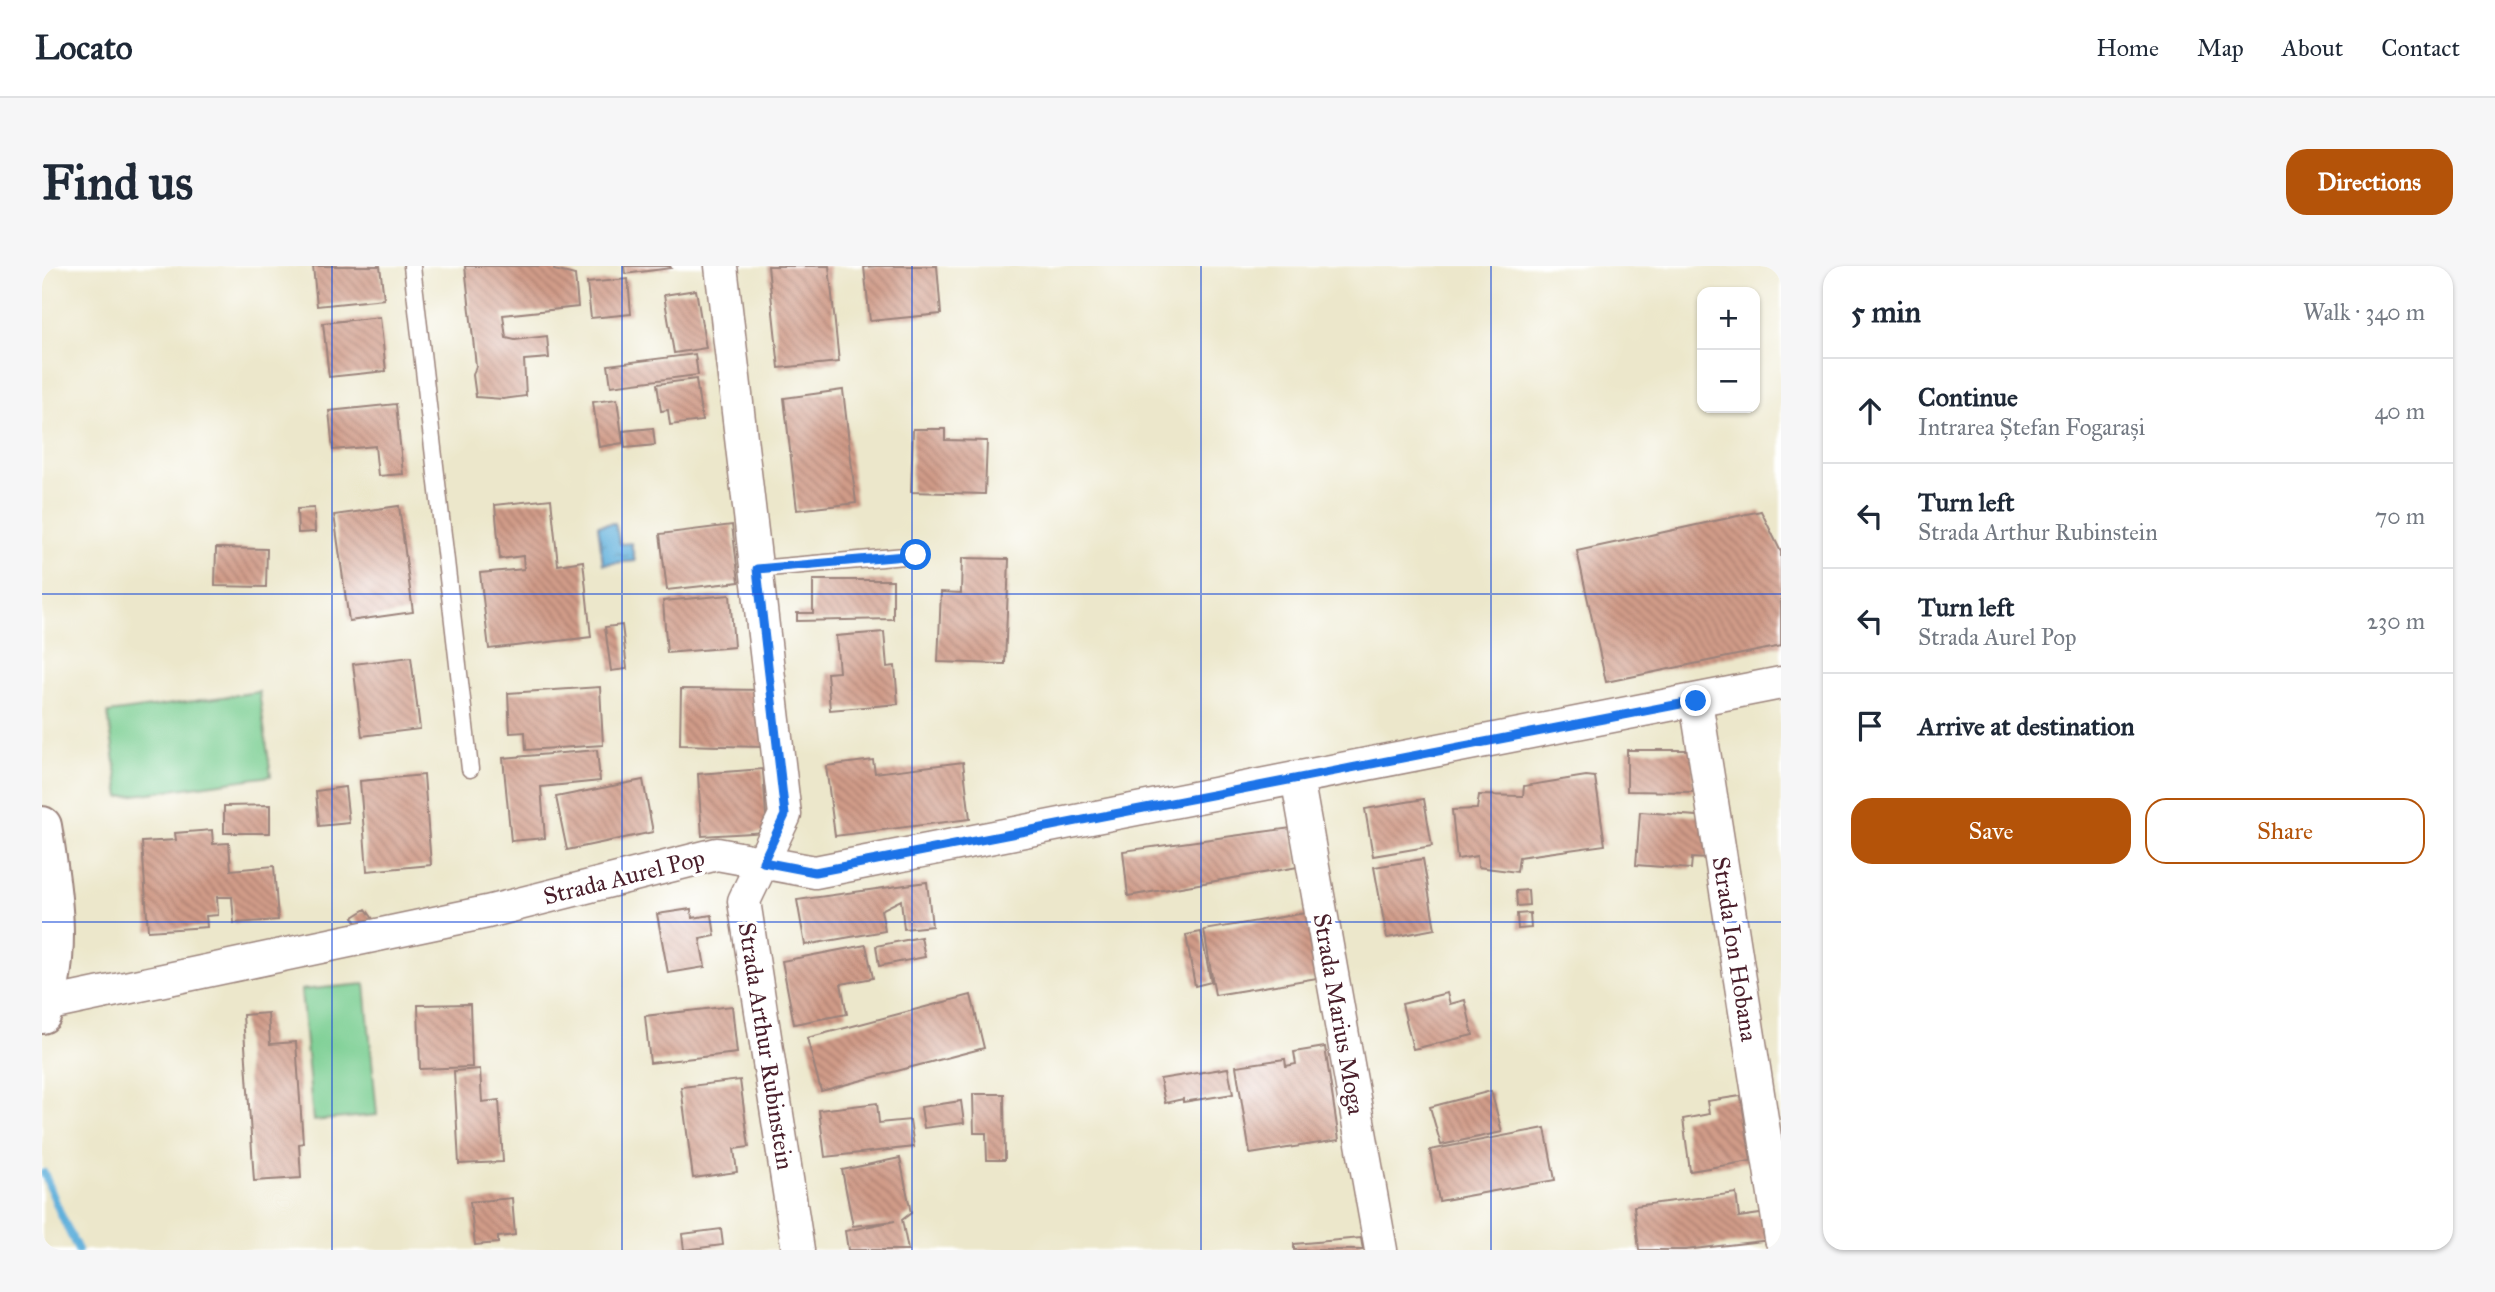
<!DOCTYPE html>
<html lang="en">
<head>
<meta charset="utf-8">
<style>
	body { margin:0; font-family:"IM FELL Great Primer",serif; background:#f6f6f7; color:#1f2937 }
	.controls { position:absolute; right:21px; top:21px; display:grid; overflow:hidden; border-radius:14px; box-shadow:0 2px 5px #0004 }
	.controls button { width:63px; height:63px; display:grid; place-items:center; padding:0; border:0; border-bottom:2px solid #e0e1e3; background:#fff; color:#1f2937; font:35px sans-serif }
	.stop { position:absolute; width:21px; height:21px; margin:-16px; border:5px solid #1a73e8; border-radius:50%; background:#fff }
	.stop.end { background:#1a73e8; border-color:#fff; box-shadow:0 2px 7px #0008 }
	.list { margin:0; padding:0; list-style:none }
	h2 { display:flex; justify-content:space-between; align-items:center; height:91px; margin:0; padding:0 28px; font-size:30px }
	h2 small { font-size:23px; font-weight:400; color:#747a83 }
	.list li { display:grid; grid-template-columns:46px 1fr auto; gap:21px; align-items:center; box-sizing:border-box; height:105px; padding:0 28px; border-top:2px solid #e0e1e3 }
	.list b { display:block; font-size:26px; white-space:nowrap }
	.list p { margin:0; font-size:23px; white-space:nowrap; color:#747a83 }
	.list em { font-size:23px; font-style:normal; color:#747a83 }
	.actions { display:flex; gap:14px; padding:21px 28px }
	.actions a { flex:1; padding:16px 0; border:2px solid #b45309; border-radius:21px; text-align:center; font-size:24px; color:#b45309 }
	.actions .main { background:#b45309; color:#fff }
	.icon { flex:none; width:38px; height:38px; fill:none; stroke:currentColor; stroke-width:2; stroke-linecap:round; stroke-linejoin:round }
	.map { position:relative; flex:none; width:1739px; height:984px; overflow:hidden; border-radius:21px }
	header { display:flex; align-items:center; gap:42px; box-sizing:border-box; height:98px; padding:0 35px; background:#fff; border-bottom:2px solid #e0e1e3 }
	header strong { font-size:33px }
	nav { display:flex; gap:38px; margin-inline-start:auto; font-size:24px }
	.intro { display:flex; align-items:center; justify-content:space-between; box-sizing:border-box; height:168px; padding:0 42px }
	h1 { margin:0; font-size:49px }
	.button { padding:18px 32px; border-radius:21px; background:#b45309; color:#fff; font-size:24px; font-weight:700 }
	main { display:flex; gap:42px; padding:0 42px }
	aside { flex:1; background:#fff; border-radius:21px; box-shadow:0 2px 5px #0004 }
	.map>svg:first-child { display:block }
	.pitch { fill:#79ce91; stroke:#62765e; stroke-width:2 }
	.water { fill:url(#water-ripples); stroke:#566883; stroke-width:2 }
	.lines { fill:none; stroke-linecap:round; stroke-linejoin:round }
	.stream { stroke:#61b0db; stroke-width:8 }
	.building { fill:url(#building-back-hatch) }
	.service-casing { stroke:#9b837b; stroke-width:19 }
	.minor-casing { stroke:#9b837b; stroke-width:35 }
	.tertiary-casing { stroke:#9b837b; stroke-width:42 }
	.service { stroke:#fff; stroke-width:16 }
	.minor { stroke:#fff; stroke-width:32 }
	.tertiary { stroke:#fff; stroke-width:38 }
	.route { stroke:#1a73e8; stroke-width:9 }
	.grid { fill:none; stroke:#1d4ed8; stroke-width:2; stroke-opacity:0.55 }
	.labels { text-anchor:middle; stroke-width:7; stroke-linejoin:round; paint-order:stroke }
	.street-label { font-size:24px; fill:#4a1f2b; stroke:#fff }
</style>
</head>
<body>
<header>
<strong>Locato</strong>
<nav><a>Home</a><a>Map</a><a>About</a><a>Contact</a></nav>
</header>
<div class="intro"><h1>Find us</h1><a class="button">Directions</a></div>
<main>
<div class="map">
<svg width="1739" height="984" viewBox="0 0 1739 984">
	<defs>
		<pattern id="water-ripples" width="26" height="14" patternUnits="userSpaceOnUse" patternTransform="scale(1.75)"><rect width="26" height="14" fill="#61b0db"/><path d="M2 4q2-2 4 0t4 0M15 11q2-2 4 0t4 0" fill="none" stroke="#528fb2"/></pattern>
		<pattern id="building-back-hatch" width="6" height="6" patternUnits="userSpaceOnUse" patternTransform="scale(1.75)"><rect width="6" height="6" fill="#d09b88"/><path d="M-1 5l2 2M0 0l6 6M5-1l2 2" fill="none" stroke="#ab7e6f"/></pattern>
	</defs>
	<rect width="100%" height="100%" fill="#fff"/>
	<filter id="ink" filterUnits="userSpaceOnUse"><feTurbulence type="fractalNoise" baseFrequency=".0143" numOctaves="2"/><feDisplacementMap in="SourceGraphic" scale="14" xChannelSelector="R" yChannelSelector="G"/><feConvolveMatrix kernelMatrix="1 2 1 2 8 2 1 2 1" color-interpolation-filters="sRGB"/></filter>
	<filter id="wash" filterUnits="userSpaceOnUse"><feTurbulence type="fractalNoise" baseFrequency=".00686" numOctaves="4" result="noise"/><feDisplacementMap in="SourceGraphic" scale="28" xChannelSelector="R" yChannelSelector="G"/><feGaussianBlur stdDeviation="1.57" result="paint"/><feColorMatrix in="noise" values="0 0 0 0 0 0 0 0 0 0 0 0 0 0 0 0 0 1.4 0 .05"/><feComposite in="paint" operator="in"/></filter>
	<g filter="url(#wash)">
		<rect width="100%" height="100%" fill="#ece7cb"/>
		<path class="pitch" d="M217,426l12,84 -151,21 -12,-84z
			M323,718l12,131 -64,6 -12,-131z"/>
		<path class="water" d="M573,257l5,21 11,-1 4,18 -32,3 -5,-39z"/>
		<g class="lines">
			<path class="stream" d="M2,907l17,42 17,35"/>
		</g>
		<g id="blocks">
			<path class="building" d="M271,0h67l4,33 -67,7z
				M423,0h89v4l21,5 3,32 -75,8 3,23 9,2 32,-4 2,22 -25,2 2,36 -23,3 -27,-2 -3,-22 3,-9z
				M582,0h46l1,2 -46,6z
				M726,0h61l10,96 -60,6z
				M835,0h60l4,48 -71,7 -6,-54z
				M586,13l3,35 -40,4 -4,-35z
				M654,24l10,58 -32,5 -10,-58z
				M338,51l6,54 -57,6 -6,-54z
				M653,88l3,21 -87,11 -3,-21z
				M654,113l6,42 -32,4 -2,-15 -7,1 -4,-27z
				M801,124l13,113 -59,7 -13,-112z
				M575,133l6,44 -24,4 -6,-45z
				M354,138l7,70 -25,2 -3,-30 -42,4 -4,-39z
				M611,162l2,17 -30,3 -2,-17z
				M871,163h32v11l42,1 -2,53 -74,-2z
				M509,233l7,66 25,-4 8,76 -102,12 -9,-76 44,-4 -1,-13 -23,3 -5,-54z
				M357,240l14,106 -64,9 -15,-106z
				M272,242l1,24 -17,1 -1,-24z
				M1719,245l20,41v94l-175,36 -29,-131z
				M690,259l7,57 -72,8 -7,-56z
				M174,282l51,1 -1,38 -51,-1z
				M920,292l47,1 -4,105 -67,-2 3,-70 20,1z
				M771,314h80v39l-96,2v-8h16z
				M688,329l4,52 -67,6 -4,-52z
				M580,359l5,44 -16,2 -6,-44z
				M842,366l3,35 8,-1 3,38 -68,6 -3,-37 12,-1 -3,-36z
				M369,391l9,72 -58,7 -9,-72z
				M558,421l3,58 -77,5 -1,-18 -15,1 -2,-40z
				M639,423l85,1 -1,57 -85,-2z
				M555,484l3,31 -59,6 4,51 -34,3 -8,-83z
				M1585,484h67l-1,42 -66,-1z
				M831,494l2,13 88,-11 7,57 -135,17 -9,-70z
				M721,503l4,63 -65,4 -4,-62z
				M382,509l7,90 -64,6 -7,-90z
				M1544,510l9,1 10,68 -86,12 -2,15 -39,-5 -1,-11 -20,3 -5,-49 25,-1 2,-14 44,1 1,-10z
				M601,514l10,52 -86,18 -11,-53z
				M303,521l4,36 -30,3 -3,-35z
				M1382,533l8,47 -59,10 -8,-47z
				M228,539v28h-46v-27z
				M1598,546l71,5 -4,42 -15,-1 -1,11 -55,-4z
				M1249,562l7,39 -170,29 -5,-45z
				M170,564l1,14 16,-1 2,27 43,-4 4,54 -44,3 -2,-26h-15l1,18 -12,1 1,11 -59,4 -6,-89 34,-2 -1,-7z
				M1381,593l12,70 -48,9 -13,-71z
				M885,616l5,44 -28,3 -3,-29 -20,10 4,21 -80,14 -8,-45z
				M1486,624l1,15 -12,1 -1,-15z
				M324,643l7,10 -12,9 -8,-11z
				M649,643l1,9 20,-3 3,21 -15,3 5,28 -37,6 -11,-59z
				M1276,645l11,65 -114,19 -11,-65z
				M1488,647l1,15 -13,1 -1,-15z
				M1159,666l10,50 -16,4 -9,-51z
				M879,671l4,20 -46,9 -3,-20z
				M824,679l7,33 -32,6 6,30 -53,10 -12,-63z
				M1405,727l3,11 15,-4 8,35 -60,14 -11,-45z
				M929,729l13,53 -163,43 -14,-53z
				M428,738l2,63 -52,2 -2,-64z
				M690,740l5,47 -87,10 -5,-47z
				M226,747l2,31 26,-2 7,101 -4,1 2,34 -47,3 -11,-166z
				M1283,781l14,93 -89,14 -14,-88 49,-7 1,7 10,-2 -2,-12z
				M1186,802l5,26 -50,8v-3l-18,4 -5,-24z
				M438,803l2,33 17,-2 4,62 -44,2 -5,-93z
				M698,814l9,67 -15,2 3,23 -44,6 -12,-91z
				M1449,825l11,41 -61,13 -11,-38z
				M931,828h31l1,66h-18l-1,-27h-12z
				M1699,830l10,65 -61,10 -7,-52 26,-5 -2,-13z
				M919,835l3,22 -40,5 -3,-21z
				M835,837l2,20 31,-3 4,27 -89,10 -6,-47z
				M1503,862l10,52 -116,21 -9,-51z
				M858,892l11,55 -9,7 6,30h-60l-3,-19 50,-10 -42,5 -11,-56z
				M1694,927l3,24 28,-4 3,27 -85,10h-46l-5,-44z
				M470,932l3,37 -17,2v6l-23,2 -5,-43z
				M679,963l2,16 -39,5 -2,-16z
				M1319,972l2,12h-69v-6z"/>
		</g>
	</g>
	<g filter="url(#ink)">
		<use href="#blocks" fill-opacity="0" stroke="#9b837b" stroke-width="2"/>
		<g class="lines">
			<g class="service-casing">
				<path id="service" d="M370,0l58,503
					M715,303l159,-14"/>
			</g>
			<g class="minor-casing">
				<path id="minor" d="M679,0l64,549 -41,86 54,349
					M1654,435l85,538
					M1255,511l84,473
					M3,739l442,-93 230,-58 98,18 966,-189"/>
			</g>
			<g class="tertiary-casing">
				<path id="tertiary" d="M0,560c10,62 21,126 0,188"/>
			</g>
			<use href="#service" class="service"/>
			<use href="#minor" class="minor"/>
			<use href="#tertiary" class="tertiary"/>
		</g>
	</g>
	<g class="lines" filter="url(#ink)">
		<path class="route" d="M874,289l-159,14 28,246 -22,47 52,10 881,-171"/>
	</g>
	<path class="grid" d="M290,0v984M580,0v984M870,0v984M1159,0v984M1449,0v984M0,328h1739M0,656h1739"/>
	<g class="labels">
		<g class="street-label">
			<text transform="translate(582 611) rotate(-14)" y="8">Strada Aurel Pop</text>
			<text transform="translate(1693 683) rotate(81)" y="8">Strada Ion Hobana</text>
			<text transform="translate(1297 748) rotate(80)" y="8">Strada Marius Moga</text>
			<text transform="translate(724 780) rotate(81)" y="8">Strada Arthur Rubinstein</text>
		</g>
	</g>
</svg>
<div class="controls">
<button>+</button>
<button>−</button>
</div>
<div class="stop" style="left:874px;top:289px"></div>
<div class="stop end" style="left:1654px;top:435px"></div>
</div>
<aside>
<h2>5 min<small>Walk · 340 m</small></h2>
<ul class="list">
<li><svg class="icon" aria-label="ahead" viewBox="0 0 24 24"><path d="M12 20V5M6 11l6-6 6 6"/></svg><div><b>Continue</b><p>Intrarea Ștefan Fogarași</p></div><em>40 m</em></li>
<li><svg class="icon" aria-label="left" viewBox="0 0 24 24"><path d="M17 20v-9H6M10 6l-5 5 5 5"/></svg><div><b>Turn left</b><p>Strada Arthur Rubinstein</p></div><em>70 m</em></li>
<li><svg class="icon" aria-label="left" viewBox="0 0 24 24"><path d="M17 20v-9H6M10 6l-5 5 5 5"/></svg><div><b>Turn left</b><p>Strada Aurel Pop</p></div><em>230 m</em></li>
<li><svg class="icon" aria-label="arrive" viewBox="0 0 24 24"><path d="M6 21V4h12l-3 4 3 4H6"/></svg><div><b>Arrive at destination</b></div></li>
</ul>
<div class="actions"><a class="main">Save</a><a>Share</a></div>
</aside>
</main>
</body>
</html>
